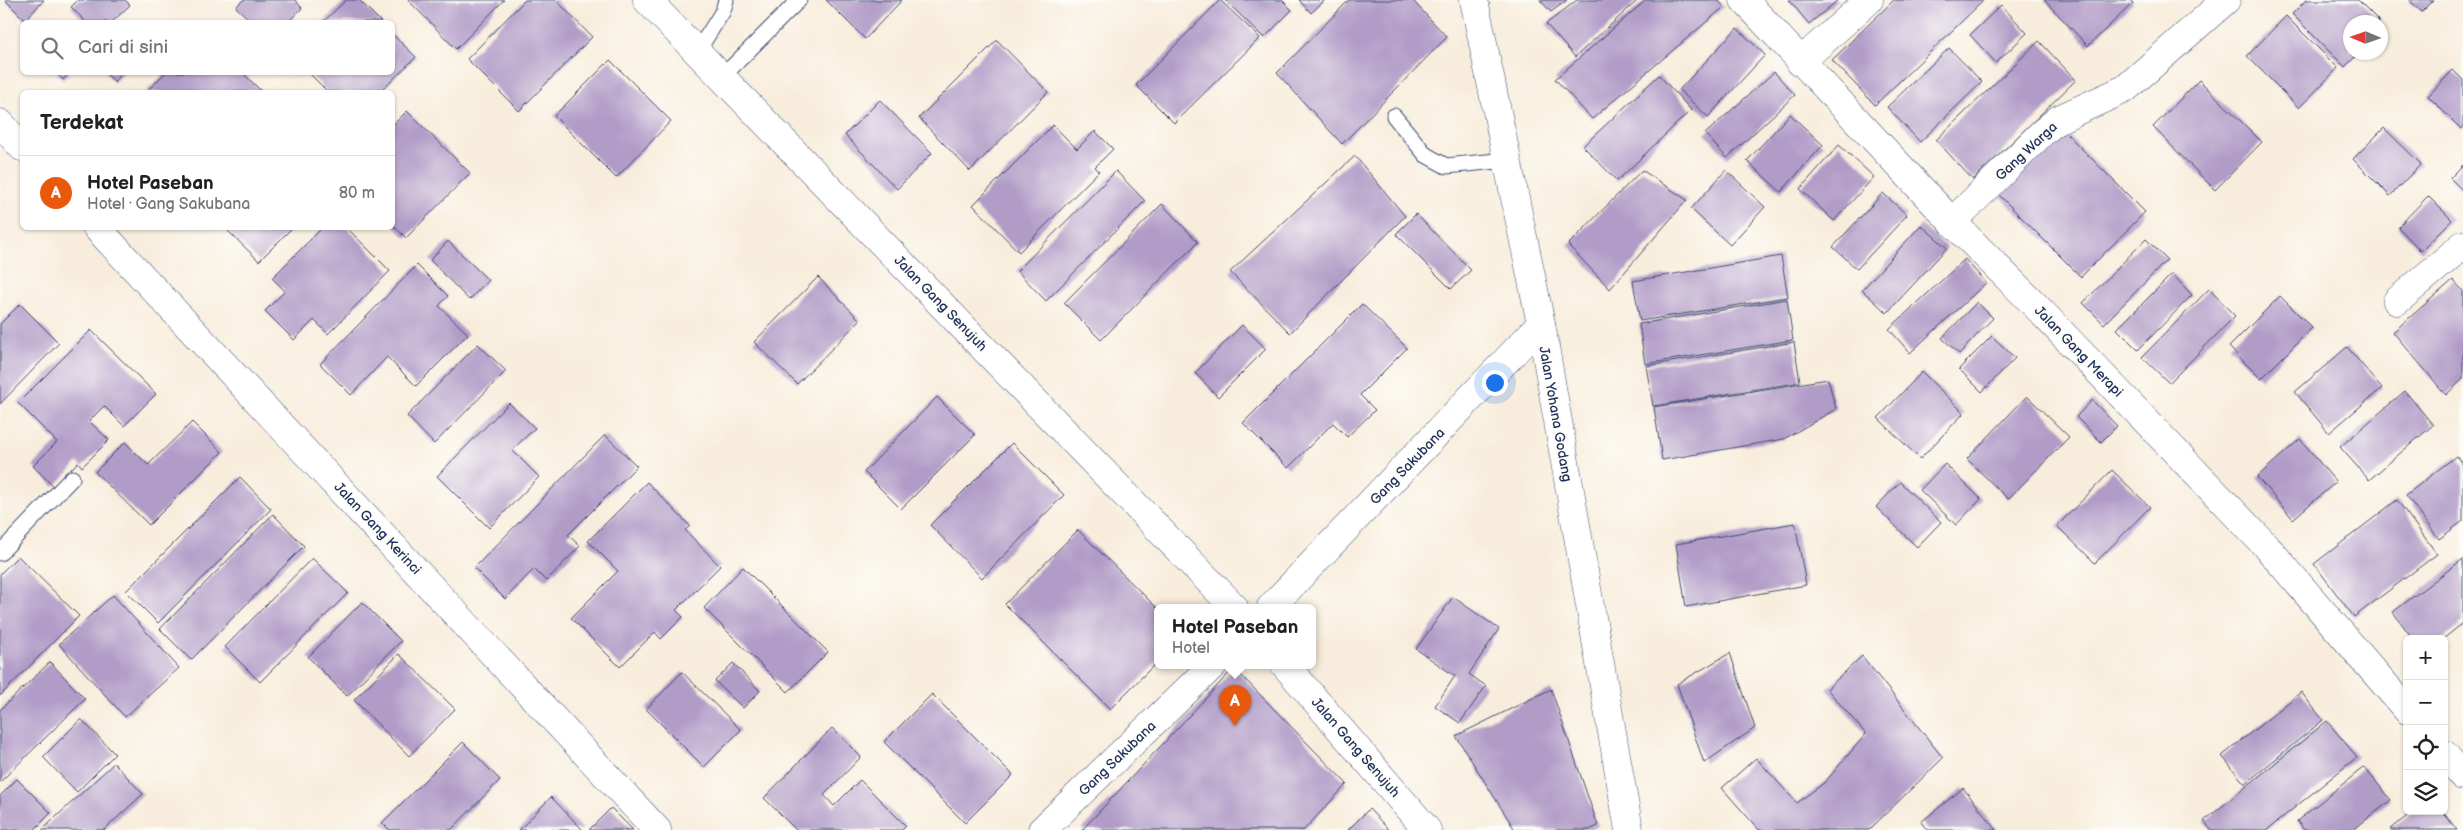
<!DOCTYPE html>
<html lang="id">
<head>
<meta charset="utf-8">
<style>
	body { margin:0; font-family:"Balsamiq Sans",sans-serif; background:#f2f2f2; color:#202124 }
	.controls { position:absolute; right:15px; bottom:15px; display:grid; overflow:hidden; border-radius:8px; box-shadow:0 1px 4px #0004 }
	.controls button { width:45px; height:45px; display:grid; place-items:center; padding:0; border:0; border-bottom:1px solid #e0e0e0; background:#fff; color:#202124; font:25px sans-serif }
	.compass { position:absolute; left:2343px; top:15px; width:45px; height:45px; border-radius:50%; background:#fff; box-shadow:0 1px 4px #0004; rotate:272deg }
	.you { position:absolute; left:1494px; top:382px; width:18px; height:18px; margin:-12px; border:4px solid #fff; border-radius:50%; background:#1a73e8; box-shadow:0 0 0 8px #1a73e833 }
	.badge { display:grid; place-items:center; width:32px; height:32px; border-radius:50%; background:#ea580c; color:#fff; font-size:16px; font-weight:700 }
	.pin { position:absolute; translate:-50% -41px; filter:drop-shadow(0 1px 2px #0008) }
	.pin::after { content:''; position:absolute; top:26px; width:18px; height:15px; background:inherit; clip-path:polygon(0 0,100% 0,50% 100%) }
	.popup { position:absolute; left:1154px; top:604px; width:162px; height:65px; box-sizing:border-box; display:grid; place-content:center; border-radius:8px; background:#fff; filter:drop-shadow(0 1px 4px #0005); font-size:16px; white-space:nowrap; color:#757577 }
	.popup b { font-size:19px; color:#202124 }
	.popup::after { content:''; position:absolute; left:50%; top:100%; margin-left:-10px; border:10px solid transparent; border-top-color:#fff }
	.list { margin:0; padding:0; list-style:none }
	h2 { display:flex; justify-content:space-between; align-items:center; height:65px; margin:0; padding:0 20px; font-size:21px }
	h2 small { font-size:16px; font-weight:400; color:#757577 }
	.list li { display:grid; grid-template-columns:32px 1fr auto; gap:15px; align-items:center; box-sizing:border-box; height:75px; padding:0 20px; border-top:1px solid #e0e0e0 }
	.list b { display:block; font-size:19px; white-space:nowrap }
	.list p { margin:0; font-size:16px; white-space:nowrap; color:#757577 }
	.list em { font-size:16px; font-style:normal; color:#757577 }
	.icon { flex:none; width:28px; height:28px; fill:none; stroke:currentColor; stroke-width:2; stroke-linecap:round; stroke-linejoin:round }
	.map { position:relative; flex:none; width:2463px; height:830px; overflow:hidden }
	.search { position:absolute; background:#fff; box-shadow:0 1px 4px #0004; left:20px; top:20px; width:375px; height:55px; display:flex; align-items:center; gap:12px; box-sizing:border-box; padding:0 18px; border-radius:8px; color:#757577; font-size:19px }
	.panel { position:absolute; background:#fff; box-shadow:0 1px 4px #0004; left:20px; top:90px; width:375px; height:140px; border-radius:8px }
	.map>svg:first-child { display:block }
	.building { fill:#b19bc7 }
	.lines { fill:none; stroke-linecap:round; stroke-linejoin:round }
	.lane-casing { stroke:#3c4c71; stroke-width:17 }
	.street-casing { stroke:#3c4c71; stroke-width:29 }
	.secondary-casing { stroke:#3c4c71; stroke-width:29 }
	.lane { stroke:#fff; stroke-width:15 }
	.street { stroke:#fff; stroke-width:28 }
	.secondary { stroke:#fff; stroke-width:28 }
	.labels { text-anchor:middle; stroke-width:4; stroke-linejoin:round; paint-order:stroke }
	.street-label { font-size:14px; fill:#1b2f5e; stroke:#fdfcf7 }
</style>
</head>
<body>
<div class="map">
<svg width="2463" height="830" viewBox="0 0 2463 830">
	<rect width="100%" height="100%" fill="#fdfcf7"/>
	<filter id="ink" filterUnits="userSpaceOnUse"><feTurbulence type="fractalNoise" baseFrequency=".02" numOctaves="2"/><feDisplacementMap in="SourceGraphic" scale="10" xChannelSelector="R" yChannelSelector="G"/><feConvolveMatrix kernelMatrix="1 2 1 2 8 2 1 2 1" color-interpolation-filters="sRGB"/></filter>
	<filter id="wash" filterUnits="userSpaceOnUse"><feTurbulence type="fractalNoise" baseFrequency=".0096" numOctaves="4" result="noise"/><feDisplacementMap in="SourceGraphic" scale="20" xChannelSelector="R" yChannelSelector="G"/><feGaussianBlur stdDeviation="1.12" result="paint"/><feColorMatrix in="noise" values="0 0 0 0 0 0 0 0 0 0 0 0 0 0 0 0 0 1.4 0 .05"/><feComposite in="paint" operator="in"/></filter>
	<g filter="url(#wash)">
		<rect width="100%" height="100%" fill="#f8eddc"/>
		<g id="blocks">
			<path class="building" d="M5,0h39l-19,20z
				M78,0h47l5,5 -18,17h-26l-15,-15z
				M243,0h52l7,8 -14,14h-36l-16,-15z
				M346,0h13l22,22h-58z
				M408,0h96l-48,49z
				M525,0h31l36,37 -73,74 -52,-52z
				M826,0h76l-37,39z
				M1220,0l40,38 -86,85 -38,-38z
				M1225,0h57l10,10 -28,28z
				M1299,0h26l-14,13z
				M1349,0h63l35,37 -105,107 -65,-71z
				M1540,0h27l-16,12z
				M1577,0h61l-63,57 -29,-33z
				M1646,0h72l6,7 -132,112 -37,-40z
				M1789,0h49l-29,24z
				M1894,0h90l-109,105 -43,-45z
				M2044,0h86l3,3 -45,43z
				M2306,0h52l22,22h-30v30h10l-15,15 -53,-53z
				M2409,0h25l-12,12z
				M2001,5l26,28 -31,30 -26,-28z
				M2286,16l52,52 -39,40 -52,-52z
				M1737,28l28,27 -57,62 -29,-27z
				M392,34l24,23 -36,35h-52l-20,-20h84z
				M997,40l51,52 -78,79 -51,-53z
				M2039,41l37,39 -103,100 -37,-40z
				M1949,48l33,34 -62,60 -33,-35z
				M610,60l61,61 -55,57 -62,-62z
				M2453,70l10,10v46l-2,3 -33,-33z
				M56,72h14l-7,8z
				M105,72h19l-10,10z
				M166,72h76l20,20h-116z
				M1774,72l21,23 -68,63 -22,-24z
				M1659,75l32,35 -74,71 -34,-35z
				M2199,80l63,62 -47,48 -62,-63z
				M880,100l52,53 -35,36 -52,-54z
				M407,111l63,62 -64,65 -14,-14v-98z
				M1790,114l33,31 -42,47 -34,-31z
				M2057,124l88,88 -64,65 -88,-88z
				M1053,125l24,24 18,-18 18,18 -18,18 4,4 -80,81 -46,-47z
				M2384,128l37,36 -31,32 -37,-37z
				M1839,145l35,32 -40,44 -34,-32z
				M1355,156l50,60 -115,117 -60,-61z
				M2463,165v26l-13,-13z
				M1642,170l45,30 -77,89 -42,-44z
				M1726,170l39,37 -35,38 -39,-36z
				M1116,171l29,30 -99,100 -29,-30z
				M1883,193l24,22 -50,54 -24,-22z
				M2428,196l24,24 -31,31 -23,-24z
				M1162,204l36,38 -97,98 -37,-37z
				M1416,214l55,56 -20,19 -55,-55z
				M1921,225l26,23 -60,65 -25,-23z
				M227,228h65l-33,33 -33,-32z
				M322,228h25l43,43 -62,63 -14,-14 -20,20 -29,-29 20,-20 -13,-13z
				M2146,239l21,21 -63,64 -21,-21z
				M448,241l40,39 -19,20 -39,-40z
				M1781,256l7,41 -148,24 -7,-40z
				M1965,259l21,24 -76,70 -21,-24z
				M417,265l31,31 -9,10 29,28 -52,52 -29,-29 -36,38 -31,-31z
				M2172,274l20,21 -54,55 -21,-21z
				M818,277l42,43 -63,64 -43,-42z
				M2453,280l10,11v88l-17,16 -53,-63z
				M2209,289l26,27 -66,67 -27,-26z
				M2280,296l32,32 -51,51 -32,-32z
				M1787,299l6,41 -148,24 -6,-40z
				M1977,302l16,16 -34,36 -17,-16z
				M20,304l39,39 -59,61v-80z
				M1362,304l45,44 -47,47 15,15 -28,27 -14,-14 -45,45 -45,-45z
				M1242,325l24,24 -48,48 -23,-24z
				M91,330l65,64 -32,32 -20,-20 -15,15 20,19 -27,27 -4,-5 -24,25 -21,-21 24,-24 -39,-39z
				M1992,336l23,22 -33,34 -23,-23z
				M1794,342l6,40 -147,24 -7,-40z
				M478,344l28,27 -72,73 -27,-28z
				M2347,347l35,41 -53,45 -34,-41z
				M1922,372l42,41 -44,46 -42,-41z
				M1828,379l8,30 -52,30 -122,21 -8,-53z
				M2405,391l28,34 -64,55 -29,-33z
				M2027,396l42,41 -61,62 -41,-40z
				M937,397l38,38 -74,74 -37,-37z
				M2092,400l25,26 -16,16 -25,-25z
				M509,403l26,25 -23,22 27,27 -50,51 -52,-52z
				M192,422l30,30 -73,73 -54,-53 30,-30 23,23z
				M605,435l32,31 -69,69 12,11 -34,35 -12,-12 -29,30 -31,-31z
				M2300,439l36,43 -43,37 -36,-42z
				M1012,443l52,52 -82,83 -52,-53z
				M2456,456l7,9v56l-24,18 -33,-44z
				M1945,464l36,35 -25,26 -36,-35z
				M2112,470l38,37 -55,56 -38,-37z
				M240,477l31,32 -113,114 -32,-32z
				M647,482l43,44 -5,4 35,36 -44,44 7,7 -22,22 -6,-7 -35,35 -49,-49 47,-47 -30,-30z
				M1900,482l41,40 -24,25 -41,-40z
				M2397,500l40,54 -83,63 -40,-53z
				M273,514l31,32 -113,114 -31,-31z
				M1795,523l11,62 -120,22 -10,-63z
				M1078,530l80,79v52l-48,48 -105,-105z
				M18,556l61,60 -79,80v-122z
				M312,558l36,35 -88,89 -35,-35z
				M2463,559v64l-20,16h-30l-20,-27z
				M743,567l85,85 -40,40 -84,-84z
				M113,595l66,73 -54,49 -66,-73z
				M1453,597l46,32 -30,45 17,12 -26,37 -25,-17 20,-30 -39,-27z
				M362,602l39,39 -54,55 -39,-39z
				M1730,653l25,75 -51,35 -27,-79z
				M399,654l56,55 -46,47 -55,-56z
				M1862,656l81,102 -74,72h-110l-37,-42 34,-30 41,45 28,-21 41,-48 -39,-45z
				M50,662l35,37 -85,83v-72z
				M733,663l27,28 -17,17 -28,-27z
				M1234,668l113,116 -43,46h-222z
				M682,672l59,58 -37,37 -58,-58z
				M1551,689l47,137 -9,4h-74l-59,-94z
				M2301,692l22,28 -78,64 -23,-28z
				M932,694l81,81 -48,48 -81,-81z
				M81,719l34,35 -38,38 -34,-35z
				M2327,721l30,36 -90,73h-56l-7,-9z
				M832,728l29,29 -37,38 10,11 26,-26 46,46 -4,4h-106l-32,-32z
				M463,742l37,38 -49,50h-61l-8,-7z
				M114,763l29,31 -39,36h-62z
				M2364,767l27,33 -38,30h-49l-7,-9z
				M17,779l34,34 -17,17h-34v-34z
				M1963,788l34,42h-70l-6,-8z
				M551,797l32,33h-64z
				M611,808l22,22h-44z
				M1369,809l20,21h-41z
				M2413,811h29l15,19h-67z"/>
		</g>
	</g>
	<g filter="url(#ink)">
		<use href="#blocks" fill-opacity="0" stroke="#3c4c71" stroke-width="1"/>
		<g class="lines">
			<g class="lane-casing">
				<path id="lane" d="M697,52l26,-41 3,-11
					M722,77l77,-77
					M1394,116l32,39 20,11 61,-6
					M0,553l72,-75"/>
			</g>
			<g class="street-casing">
				<path id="street" d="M647,0l587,607
					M1744,0l208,222 80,80 235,245 140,163
					M1800,62l69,-62
					M0,123l22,24
					M1952,222l91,-90 16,-13 66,-30 101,-89
					M97,228l560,602
					M2397,301l66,-56
					M1271,607l270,-283
					M1285,665l142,165
					M2444,754l19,22
					M1042,830l171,-165"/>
			</g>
			<g class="secondary-casing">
				<path id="secondary" d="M1474,0l67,324 88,506"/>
			</g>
			<use href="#lane" class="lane"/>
			<use href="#street" class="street"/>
			<use href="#secondary" class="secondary"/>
		</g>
	</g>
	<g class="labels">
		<g class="street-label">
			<text transform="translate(2026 151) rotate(-43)" y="5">Gang Warga</text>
			<text transform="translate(941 303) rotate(46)" y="5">Jalan Gang Senujuh</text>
			<text transform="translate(2079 351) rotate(46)" y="5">Jalan Gang Merapi</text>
			<text transform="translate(1556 414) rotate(80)" y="5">Jalan Yohana Godang</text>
			<text transform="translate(1407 466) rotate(-46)" y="5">Gang Sakubana</text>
			<text transform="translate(378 528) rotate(47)" y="5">Jalan Gang Kerinci</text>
			<text transform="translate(1356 747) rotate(49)" y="5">Jalan Gang Senujuh</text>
			<text transform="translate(1117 758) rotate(-44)" y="5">Gang Sakubana</text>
		</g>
	</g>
</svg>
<div class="controls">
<button>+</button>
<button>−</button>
<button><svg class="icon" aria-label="locate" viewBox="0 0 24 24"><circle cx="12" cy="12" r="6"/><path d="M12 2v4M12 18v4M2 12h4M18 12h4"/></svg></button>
<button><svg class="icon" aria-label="layers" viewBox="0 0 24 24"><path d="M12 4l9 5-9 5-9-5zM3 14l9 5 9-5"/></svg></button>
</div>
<svg class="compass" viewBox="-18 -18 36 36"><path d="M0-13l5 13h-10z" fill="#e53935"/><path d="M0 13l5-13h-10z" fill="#757577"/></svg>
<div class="you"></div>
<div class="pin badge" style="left:1235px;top:726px">A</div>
<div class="popup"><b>Hotel Paseban</b>Hotel</div>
<div class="search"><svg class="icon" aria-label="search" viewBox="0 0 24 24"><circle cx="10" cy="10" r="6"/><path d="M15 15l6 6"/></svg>Cari di sini</div>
<section class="panel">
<h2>Terdekat<small></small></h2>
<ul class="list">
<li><span class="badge">A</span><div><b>Hotel Paseban</b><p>Hotel · Gang Sakubana</p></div><em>80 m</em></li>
</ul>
</section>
</div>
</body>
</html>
